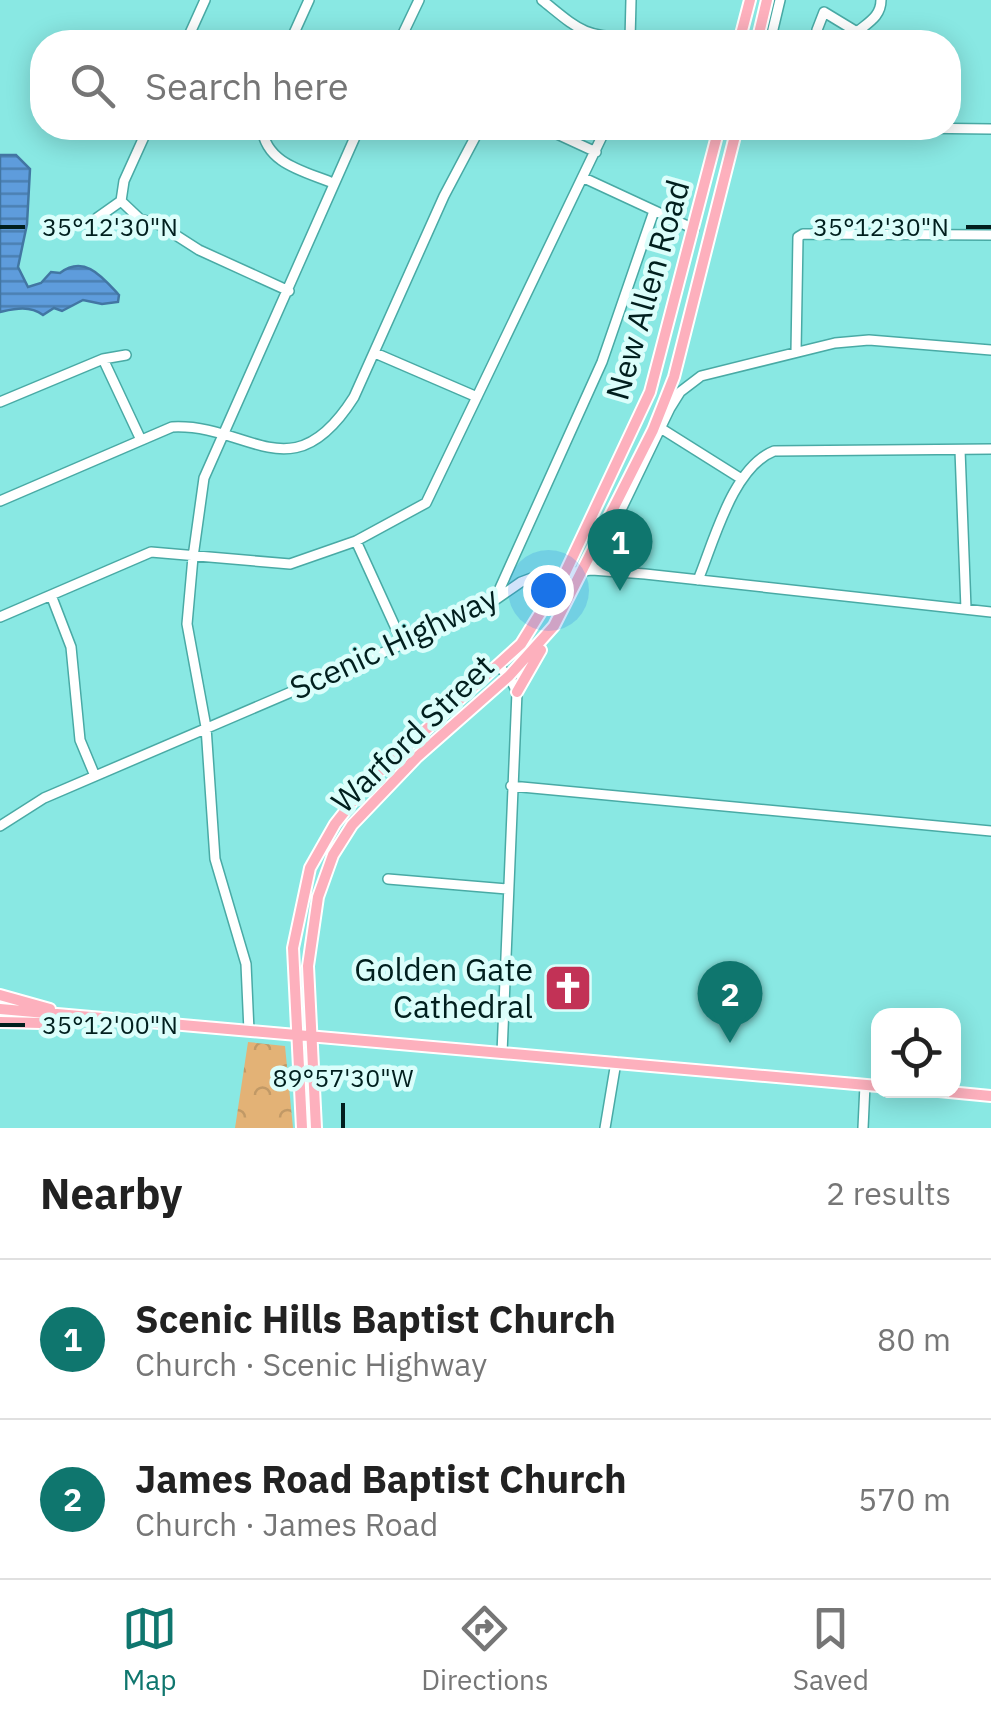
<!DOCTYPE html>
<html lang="en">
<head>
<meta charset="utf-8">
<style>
	body { margin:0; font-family:"IBM Plex Sans",sans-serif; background:#f2f2f2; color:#222 }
	.controls { position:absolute; right:30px; bottom:30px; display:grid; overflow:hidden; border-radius:20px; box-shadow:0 5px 25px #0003 }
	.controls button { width:90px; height:90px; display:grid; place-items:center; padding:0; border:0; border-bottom:2px solid #e0e0e0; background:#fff; color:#222; font:50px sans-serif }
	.you { position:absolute; left:548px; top:590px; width:35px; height:35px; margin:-25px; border:8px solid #fff; border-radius:50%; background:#1a73e8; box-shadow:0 0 0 15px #1a73e833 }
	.badge { display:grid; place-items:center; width:65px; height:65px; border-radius:50%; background:#0f766e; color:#fff; font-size:32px; font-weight:700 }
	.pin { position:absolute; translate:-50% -82px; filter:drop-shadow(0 2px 5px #0008) }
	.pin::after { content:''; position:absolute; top:52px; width:35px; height:30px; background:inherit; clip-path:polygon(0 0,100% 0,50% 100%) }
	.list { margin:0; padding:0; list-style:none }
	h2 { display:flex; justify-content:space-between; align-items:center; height:130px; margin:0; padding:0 40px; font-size:42px }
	h2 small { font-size:32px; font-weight:400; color:#767676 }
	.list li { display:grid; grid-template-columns:65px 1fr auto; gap:30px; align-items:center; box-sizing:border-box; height:160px; padding:0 40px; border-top:2px solid #e0e0e0 }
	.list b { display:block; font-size:38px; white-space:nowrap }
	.list p { margin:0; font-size:32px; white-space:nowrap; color:#767676 }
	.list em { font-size:32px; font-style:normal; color:#767676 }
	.icon { flex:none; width:55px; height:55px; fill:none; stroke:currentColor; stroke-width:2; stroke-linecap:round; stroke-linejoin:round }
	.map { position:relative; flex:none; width:991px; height:1128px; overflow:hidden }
	.search { position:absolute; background:#fff; box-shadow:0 5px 25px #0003; left:30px; right:30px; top:30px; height:110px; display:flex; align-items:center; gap:25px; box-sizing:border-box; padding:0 35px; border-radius:40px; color:#767676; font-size:38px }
	.sheet { height:450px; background:#fff }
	nav { display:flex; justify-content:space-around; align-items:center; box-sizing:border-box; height:140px; border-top:2px solid #e0e0e0; background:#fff; font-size:28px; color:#767676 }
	nav a { display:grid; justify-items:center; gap:5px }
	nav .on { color:#0f766e }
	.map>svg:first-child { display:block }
	.park { fill:url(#park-crowns) }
	.water { fill:url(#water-rules); stroke:#4276a3; stroke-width:2.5 }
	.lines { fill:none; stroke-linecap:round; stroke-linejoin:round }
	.minor-casing { stroke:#49aaa5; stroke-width:12 }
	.major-casing { stroke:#fff; stroke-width:14 }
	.minor { stroke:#fff; stroke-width:9 }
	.major { stroke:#fdb0bd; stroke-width:10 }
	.ticks { fill:none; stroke:#011f1e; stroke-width:4 }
	.labels { text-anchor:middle; stroke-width:9; stroke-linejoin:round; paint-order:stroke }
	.street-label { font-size:32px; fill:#011f1e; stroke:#dbfefb }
	.poi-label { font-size:32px; fill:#011f1e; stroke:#dbfefb; text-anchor:end }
	.ticks-label { font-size:25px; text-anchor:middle; fill:#011f1e; stroke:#dbfefb; stroke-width:9; stroke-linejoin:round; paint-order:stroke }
</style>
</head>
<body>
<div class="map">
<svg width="991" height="1128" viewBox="0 0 991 1128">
	<defs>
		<pattern id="park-crowns" width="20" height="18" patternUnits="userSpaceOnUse" patternTransform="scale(2.5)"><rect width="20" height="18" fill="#e3b276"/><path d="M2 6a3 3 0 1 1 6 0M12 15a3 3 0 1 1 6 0" fill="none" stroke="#c19966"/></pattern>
		<pattern id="water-rules" width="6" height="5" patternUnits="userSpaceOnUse" patternTransform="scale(2.5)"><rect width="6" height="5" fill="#5e9cdc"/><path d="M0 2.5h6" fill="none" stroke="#4b7fb2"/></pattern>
	</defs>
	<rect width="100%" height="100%" fill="#89e8e3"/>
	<path class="park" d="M248,1042l37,4 8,82h-58z"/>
	<path class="water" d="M0,155h16l14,14 -3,55 -9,43 10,20 13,-4 10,-11 9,1c25,-19 43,5 59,22l-1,7 -16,2 -19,-4 -21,11 -8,-3 -11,7c-14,-10 -29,-6 -43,-3z"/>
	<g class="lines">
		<g class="minor-casing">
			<path id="minor" d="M542,0c35,28 42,38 88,37
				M817,30l7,-18 33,20
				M857,32c12,-10 24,-16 24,-32
				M630,40l1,-40
				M186,42l19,-42
				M290,42l19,-42
				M399,42l20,-42
				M770,42l10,-42
				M262,128c4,36 42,43 71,55
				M544,128l52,24
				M911,128l80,1
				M584,178l110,51
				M121,201l19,18 20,6 39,25 90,41
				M121,201l3,-20 24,-53
				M97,218l24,-17
				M796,352l2,-115 5,-3 188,1
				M375,353l102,44
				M103,359l38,81
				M0,402l103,-43 23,-4
				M662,429l78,49
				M960,450l6,159
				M0,501l172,-74c77,-4 120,68 182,-30l90,-201 36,-68
				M356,541l47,103
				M592,570l78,-162 10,-16 21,-16 134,-33 34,-3 122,10
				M698,580c16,-39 35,-113 76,-129l217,-2
				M51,595l20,52 9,93 15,36
				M496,597l106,-235 52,-151
				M0,617l151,-65 139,12 66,-23 70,-38 180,-375
				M499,667l10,9 8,16 -15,361
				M511,786l480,45
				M0,826l44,-28 359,-154 92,-44 26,-18 16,-6 55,-6 53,4 346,38
				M388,879l119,10
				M249,1031l-3,-67 -31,-105 -9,-132 -19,-103 6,-67 11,-79 155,-350
				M605,1128l11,-66
				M863,1128l2,-43"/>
		</g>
		<g class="major-casing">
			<path id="major" d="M739,42l11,-42
				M757,42l10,-42
				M517,692l24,-42
				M0,995l50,14
				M0,1009l878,77
				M0,1022l41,1 22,-6
				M928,1090l63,6
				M302,1128l-9,-180 17,-80 25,-44 33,-42 153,-138 44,-71 85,-181 69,-264
				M316,1128l-8,-162 10,-69 15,-42 19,-30 65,-68 92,-81 45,-50 99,-196 21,-53 63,-249"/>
		</g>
		<use href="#minor" class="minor"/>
		<use href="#major" class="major"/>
	</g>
	<path class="ticks" d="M0,227h25M966,227h25M0,1025h25M343,1103v25"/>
	<defs>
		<g id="church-square" transform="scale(2.5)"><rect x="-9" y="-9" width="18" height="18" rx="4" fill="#c23256" stroke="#dbfefb"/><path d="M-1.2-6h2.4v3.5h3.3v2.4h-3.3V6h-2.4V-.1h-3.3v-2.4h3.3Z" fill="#fff"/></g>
	</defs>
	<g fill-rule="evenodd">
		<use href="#church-square" x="568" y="988"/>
	</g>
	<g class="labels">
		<g class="street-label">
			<text transform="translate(648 290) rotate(-74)" y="11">New Allen Road</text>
			<text transform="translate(394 643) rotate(-25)" y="11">Scenic Highway</text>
			<text transform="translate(413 734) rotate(-44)" y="11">Warford Street</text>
		</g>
		<g class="poi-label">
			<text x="533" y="981">Golden Gate<tspan x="533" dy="37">Cathedral</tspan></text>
		</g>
	</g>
	<g class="ticks-label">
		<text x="110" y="236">35°12'30"N</text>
		<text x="881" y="236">35°12'30"N</text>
		<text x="110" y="1034">35°12'00"N</text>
		<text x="343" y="1087">89°57'30"W</text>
	</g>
</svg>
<div class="controls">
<button><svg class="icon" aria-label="locate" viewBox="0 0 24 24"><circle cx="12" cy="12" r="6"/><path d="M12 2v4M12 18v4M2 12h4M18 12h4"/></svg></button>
</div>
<div class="you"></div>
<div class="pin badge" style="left:620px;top:591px">1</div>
<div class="pin badge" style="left:730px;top:1043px">2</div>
<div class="search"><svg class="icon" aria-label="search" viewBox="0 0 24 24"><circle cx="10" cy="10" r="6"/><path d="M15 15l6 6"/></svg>Search here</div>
</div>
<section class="sheet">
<h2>Nearby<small>2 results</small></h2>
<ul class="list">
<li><span class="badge">1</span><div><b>Scenic Hills Baptist Church</b><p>Church · Scenic Highway</p></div><em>80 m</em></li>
<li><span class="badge">2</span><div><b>James Road Baptist Church</b><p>Church · James Road</p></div><em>570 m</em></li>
</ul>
</section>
<nav>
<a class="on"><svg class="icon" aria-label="map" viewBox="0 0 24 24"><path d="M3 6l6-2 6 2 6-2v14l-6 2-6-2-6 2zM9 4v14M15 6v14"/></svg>Map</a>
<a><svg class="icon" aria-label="directions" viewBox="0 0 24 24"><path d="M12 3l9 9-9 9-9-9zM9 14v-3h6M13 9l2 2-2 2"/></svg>Directions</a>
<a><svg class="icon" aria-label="saved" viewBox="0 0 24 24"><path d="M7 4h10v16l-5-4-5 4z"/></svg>Saved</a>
</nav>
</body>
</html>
